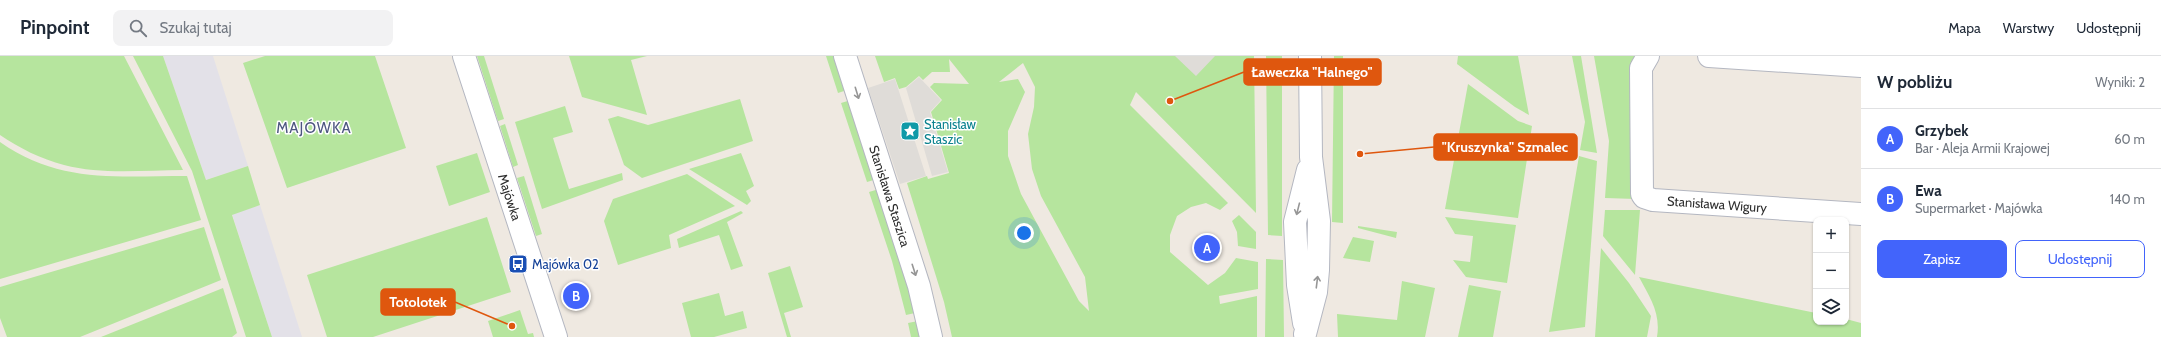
<!DOCTYPE html>
<html lang="pl">
<head>
<meta charset="utf-8">
<style>
	body { margin:0; font-family:Cabin,sans-serif; background:#f2f2f3; color:#1f2937 }
	.controls { position:absolute; right:12px; bottom:12px; display:grid; overflow:hidden; border-radius:8px; box-shadow:0 1px 3px #0004 }
	.controls button { width:36px; height:36px; display:grid; place-items:center; padding:0; border:0; border-bottom:1px solid #e0e1e3; background:#fff; color:#1f2937; font:20px sans-serif }
	.you { position:absolute; left:1024px; top:177px; width:14px; height:14px; margin:-10px; border:3px solid #fff; border-radius:50%; background:#1a73e8; box-shadow:0 0 0 6px #1a73e833 }
	.badge { display:grid; place-items:center; width:26px; height:26px; border-radius:50%; background:#4264fb; color:#fff; font-size:13px; font-weight:700 }
	.pin { position:absolute; translate:-50% -50%; border:2px solid #fff; box-shadow:0 1px 4px #0006 }
	.list { margin:0; padding:0; list-style:none }
	h2 { display:flex; justify-content:space-between; align-items:center; height:52px; margin:0; padding:0 16px; font-size:17px }
	h2 small { font-size:13px; font-weight:400; color:#747a83 }
	.list li { display:grid; grid-template-columns:26px 1fr auto; gap:12px; align-items:center; box-sizing:border-box; height:60px; padding:0 16px; border-top:1px solid #e0e1e3 }
	.list b { display:block; font-size:15px; white-space:nowrap }
	.list p { margin:0; font-size:13px; white-space:nowrap; color:#747a83 }
	.list em { font-size:13px; font-style:normal; color:#747a83 }
	.actions { display:flex; gap:8px; padding:12px 16px }
	.actions a { flex:1; padding:9px 0; border:1px solid #4264fb; border-radius:8px; text-align:center; font-size:14px; color:#4264fb }
	.actions .main { background:#4264fb; color:#fff }
	.icon { flex:none; width:22px; height:22px; fill:none; stroke:currentColor; stroke-width:2; stroke-linecap:round; stroke-linejoin:round }
	.map { position:relative; flex:none; width:1861px; height:281px; overflow:hidden }
	header { display:flex; align-items:center; gap:24px; box-sizing:border-box; height:56px; padding:0 20px; background:#fff; border-bottom:1px solid #e0e1e3 }
	header strong { font-size:19px }
	nav { display:flex; gap:22px; margin-inline-start:auto; font-size:14px }
	.search { width:280px; height:36px; background:#f2f2f3; display:flex; align-items:center; gap:10px; box-sizing:border-box; padding:0 14px; border-radius:8px; color:#747a83; font-size:15px }
	main { display:flex }
	aside { flex:1; background:#fff }
	.map>svg:first-child { display:block }
	.industrial { fill:#e3e1e8 }
	.green { fill:#b6e59e; fill-rule:evenodd }
	.plaza { fill:#dfdcd8 }
	.lines { fill:none; stroke-linecap:round; stroke-linejoin:round }
	.street-casing { stroke:#b4b7c1; stroke-width:24 }
	.secondary-casing { stroke:#b4b7c1; stroke-width:24 }
	.street { stroke:#fff; stroke-width:22 }
	.secondary { stroke:#fff; stroke-width:22 }
	.oneway { stroke:#969696 }
	.labels { text-anchor:middle; stroke-width:3; stroke-linejoin:round; paint-order:stroke }
	.culture-label { font-size:13px; fill:#0d838f; stroke:#fff; text-anchor:start }
	.street-label { font-size:13px; fill:#2e2e2e; stroke:#fff }
	.transit-label { font-size:13px; fill:#164399; stroke:#fff; text-anchor:start }
	.quarter-label { font-size:15px; letter-spacing:1px; fill:#4d5680; stroke:#fff }
	.leader { fill:none; stroke:#df570e; stroke-width:1.5 }
	.callout-dot { fill:#df570e; stroke:#fff; stroke-width:1.5 }
	.callout { fill:#df570e; stroke:#df570e; stroke-width:1.5 }
	.callout-label { font-size:14px; text-anchor:middle; font-weight:bold; fill:#fff }
</style>
</head>
<body>
<header>
<strong>Pinpoint</strong>
<div class="search"><svg class="icon" aria-label="search" viewBox="0 0 24 24"><circle cx="10" cy="10" r="6"/><path d="M15 15l6 6"/></svg>Szukaj tutaj</div>
<nav><a>Mapa</a><a>Warstwy</a><a>Udostępnij</a></nav>
</header>
<main>
<div class="map">
<svg width="1861" height="281" viewBox="0 0 1861 281">
	<rect width="100%" height="100%" fill="#efe9e1"/>
	<path class="industrial" d="M163,0h50l35,110 -42,14z
		M260,149l42,132h-30l-40,-123z"/>
	<path class="green" d="M0,0h124l59,114c-39,0 -81,5 -119,-5 -23,-6 -45,-17 -64,-30z
		M133,0h30l43,124 42,-14 12,39 -28,10 40,122h-26l-54,-166z
		M265,0h110l31,92 -119,40 -44,-125z
		M477,0h7l20,63 -6,2z
		M569,0h78l-16,4 16,55 -65,-18z
		M826,0h10l11,34 -9,3z
		M875,0h379l2,157 -120,-121 -6,13 98,98 -8,7 -14,-7 -15,4 -14,9 -7,19v17l38,33 17,-12 11,-15 22,4v27l-39,7 1,8 37,-8v41h-305l-8,-35 -37,-119 20,-7 1,3 21,-6 -18,-61 11,-12 -12,-13 4,-4 35,1 -20,-25 1,13h-18l-9,8 -4,-4 -13,11 -7,2 -4,-11 -11,4zM1023,7l12,24 -1,20 -6,27 4,35 9,27 44,81 4,34 -10,-10 -58,-107 -13,-38v-25l17,-39 -7,-13 -19,3z
		M1266,0h16v180l-14,-1z
		M1334,0h9v167l-11,-1z
		M1458,0h60l11,59 -14,-8 -58,-43z
		M1572,0h9l16,97 -17,-3 5,-28z
		M1594,0h41l1,143 -31,-1 4,-57z
		M1468,28l50,37 14,5 -14,92 -73,-9z
		M740,43l13,42 -111,37 -18,-13 -16,-46 10,-3 30,9z
		M851,44l26,79 -10,3 -26,-79z
		M565,50l8,26 -20,6 16,51 53,-16 1,7 -81,29 -27,-87z
		M505,68l13,41 -5,2 -13,-41z
		M0,86c60,42 117,34 187,34l14,44 -201,59z
		M477,97l13,39 -41,14 -13,-40z
		M741,97l13,33 -8,5 5,10 -4,4 -58,-36z
		M1579,100l18,5 -12,166 -36,5z
		M687,118l48,32 -66,29 2,13 -53,17 -14,-44 9,-22z
		M524,120l18,58 -6,2 -19,-58z
		M879,133l23,67 13,57 -9,2 -14,-54 -23,-69z
		M1605,154h35l-5,65 -32,-39z
		M741,155l2,2 -16,9 16,44 -12,4 -12,-35 -40,13 -2,-9z
		M1239,159l17,17v17l-18,-3 -1,-14 -5,-11z
		M487,161l24,75 -138,45h-46l-20,-62z
		M1445,161l71,8 -9,58 -41,-6 -13,-17 17,2 3,-26 -18,-2z
		M1358,170l39,6 -1,6 -38,-10z
		M204,171l17,53 -141,57h-73l-7,-19v-31z
		M1353,181l21,4 -4,21 -27,-4z
		M1601,192l28,35 22,33 -4,21h-52z
		M1266,203l17,1 1,77h-19z
		M790,210l13,41 -19,6 7,24h-4l-19,-64z
		M1639,221l177,36v9h30v-3l15,4v14h-204c4,-24 -7,-39 -18,-60z
		M1402,225l33,7 -10,49h-87l-1,-23 60,6z
		M1469,229l32,6 -8,46h-35z
		M223,232l14,45 -5,4h-131z
		M719,237l6,23 18,-5 4,17 -33,9h-23l-9,-34z
		M520,254l8,24 5,-1 1,4h-41l-5,-16z
		M918,265l3,16h-10l-3,-14z"/>
	<path class="plaza" d="M1175,0h40l-19,20z
		M919,21l22,23 -11,12 18,60 -16,4 -26,-88z
		M895,23l31,97 -26,8 -32,-96z"/>
	<g class="lines">
		<g class="street-casing">
			<path id="street" d="M845,0l74,230 12,51
				M1648,0l-7,12 1,126 2,3 9,3 208,14
				M1709,0l152,10"/>
		</g>
		<g class="secondary-casing">
			<path id="secondary" d="M464,0l92,281
				M1304,267l-6,-38 -3,-63 13,-52
				M1305,278l11,-42 2,-22 1,-49 -8,-64 -1,-101"/>
		</g>
		<use href="#street" class="street"/>
		<use href="#secondary" class="secondary"/>
	</g>
	<defs><path id="oneway-shaft" d="M-6 0H5M1.5-3L5.5 0L1.5 3" fill="none" stroke-width="1.6" stroke-linecap="round" stroke-linejoin="round"/></defs>
	<g class="oneway">
		<use href="#oneway-shaft" transform="translate(857 37) rotate(73)"/>
		<use href="#oneway-shaft" transform="translate(1298 153) rotate(104)"/>
		<use href="#oneway-shaft" transform="translate(914 214) rotate(72)"/>
		<use href="#oneway-shaft" transform="translate(1317 226) rotate(-83)"/>
	</g>
	<defs>
		<g id="sight-square" transform="scale(1)"><rect x="-9" y="-9" width="18" height="18" rx="4" fill="#0f9aa8" stroke="#fff"/><path d="M0-6L1.8-2.2L6-1.7L2.9 1.2L3.7 5.4L0 3.3L-3.7 5.4L-2.9 1.2L-6-1.7L-1.8-2.2Z" fill="#fff"/></g>
		<g id="bus-square" transform="scale(1)"><rect x="-9" y="-9" width="18" height="18" rx="4" fill="#1a4fb4" stroke="#fff"/><path d="M-5-6H5V4H4V6H2V4H-2V6H-4V4H-5ZM-3.5-4V0h7V-4ZM-3.5 1.2v1.5H-2V1.2ZM2 1.2v1.5H3.5V1.2Z" fill="#fff"/></g>
	</defs>
	<g fill-rule="evenodd">
		<use href="#sight-square" x="910" y="75"/>
		<use href="#bus-square" x="518" y="208"/>
	</g>
	<g class="labels">
		<g class="culture-label">
			<text x="924" y="73">Stanisław<tspan x="924" dy="15">Staszic</tspan></text>
		</g>
		<g class="street-label">
			<text transform="translate(890 140) rotate(72)" y="5">Stanisława Staszica</text>
			<text transform="translate(510 141) rotate(72)" y="5">Majówka</text>
			<text transform="translate(1717 148) rotate(4)" y="5">Stanisława Wigury</text>
		</g>
		<g class="transit-label">
			<text x="532" y="213">Majówka 02</text>
		</g>
		<g class="quarter-label">
			<text x="314" y="77">MAJÓWKA</text>
		</g>
	</g>
	<path class="leader" d="M1170 45L1244 16M1360 98L1434 91M512 270L455 246"/>
	<g class="callout-dot">
		<circle cx="1170" cy="45" r="4"/>
		<circle cx="1360" cy="98" r="4"/>
		<circle cx="512" cy="270" r="4"/>
	</g>
	<g class="callout">
		<rect x="1244" y="3" width="137" height="26" rx="4"/>
		<rect x="1434" y="78" width="143" height="26" rx="4"/>
		<rect x="381" y="233" width="74" height="26" rx="4"/>
	</g>
	<g class="callout-label">
		<text x="1312" y="21">Ławeczka "Halnego"</text>
		<text x="1505" y="96">"Kruszynka" Szmalec</text>
		<text x="418" y="251">Totolotek</text>
	</g>
</svg>
<div class="controls">
<button>+</button>
<button>−</button>
<button><svg class="icon" aria-label="layers" viewBox="0 0 24 24"><path d="M12 4l9 5-9 5-9-5zM3 14l9 5 9-5"/></svg></button>
</div>
<div class="you"></div>
<div class="pin badge" style="left:1207px;top:192px">A</div>
<div class="pin badge" style="left:576px;top:240px">B</div>
</div>
<aside>
<h2>W pobliżu<small>Wyniki: 2</small></h2>
<ul class="list">
<li><span class="badge">A</span><div><b>Grzybek</b><p>Bar · Aleja Armii Krajowej</p></div><em>60 m</em></li>
<li><span class="badge">B</span><div><b>Ewa</b><p>Supermarket · Majówka</p></div><em>140 m</em></li>
</ul>
<div class="actions"><a class="main">Zapisz</a><a>Udostępnij</a></div>
</aside>
</main>
</body>
</html>
